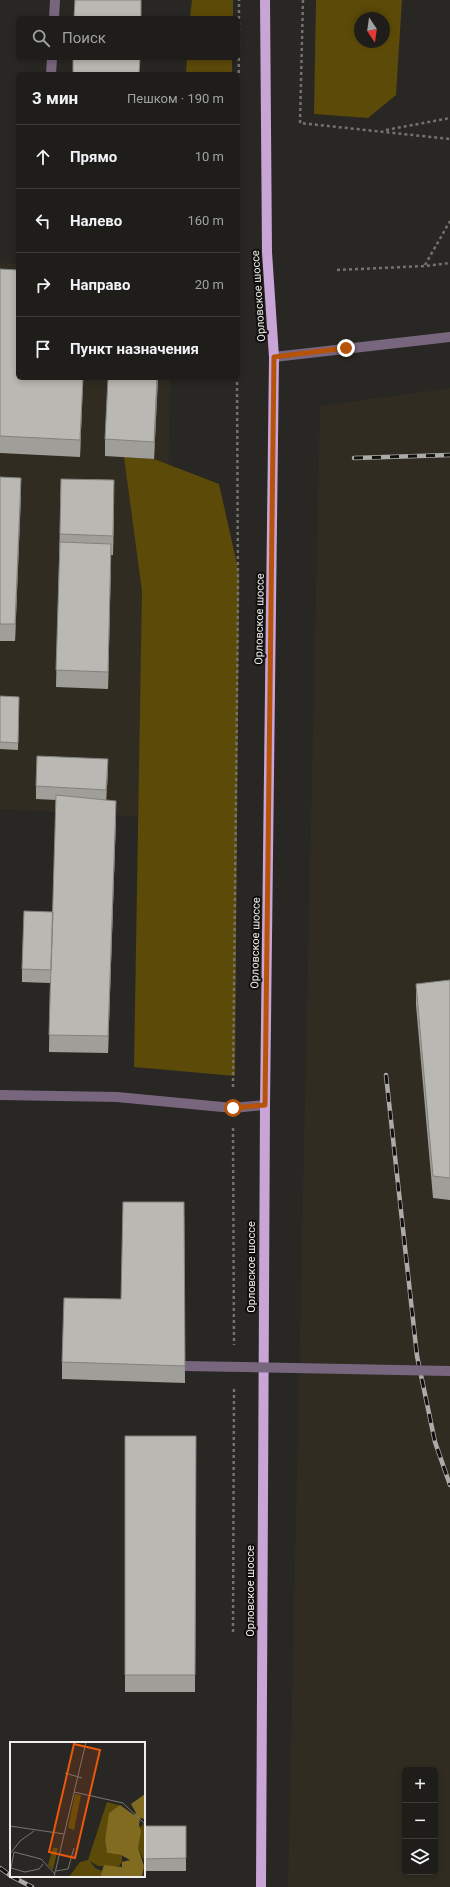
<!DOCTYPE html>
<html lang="ru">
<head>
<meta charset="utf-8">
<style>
	body { margin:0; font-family:Roboto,sans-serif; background:#262623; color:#f1f3f6 }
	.controls { position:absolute; right:12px; bottom:12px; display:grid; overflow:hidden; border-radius:6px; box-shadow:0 2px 6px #0003 }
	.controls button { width:36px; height:36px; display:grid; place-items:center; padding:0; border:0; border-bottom:1px solid #3c3b39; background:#1e1d1a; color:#f1f3f6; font:20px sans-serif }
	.compass { position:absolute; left:354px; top:12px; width:36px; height:36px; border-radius:50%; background:#1e1d1a; box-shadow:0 2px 6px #0003; rotate:167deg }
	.stop { position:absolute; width:12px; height:12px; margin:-9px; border:3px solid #b45309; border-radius:50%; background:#fff }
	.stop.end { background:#b45309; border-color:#fff; box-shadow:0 1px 4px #0008 }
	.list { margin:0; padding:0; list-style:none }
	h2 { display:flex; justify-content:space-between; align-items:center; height:52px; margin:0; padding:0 16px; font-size:17px }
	h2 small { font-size:13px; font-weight:400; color:#a1a2a2 }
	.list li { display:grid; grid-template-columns:26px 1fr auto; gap:12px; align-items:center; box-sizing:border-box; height:64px; padding:0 16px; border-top:1px solid #3c3b39 }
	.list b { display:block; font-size:15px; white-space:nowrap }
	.list em { font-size:13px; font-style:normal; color:#a1a2a2 }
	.icon { flex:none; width:22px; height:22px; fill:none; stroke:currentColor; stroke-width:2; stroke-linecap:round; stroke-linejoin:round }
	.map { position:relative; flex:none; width:450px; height:1887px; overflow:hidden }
	.search { position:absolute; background:#1e1d1a; box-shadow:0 2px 6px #0003; left:16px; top:16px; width:224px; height:44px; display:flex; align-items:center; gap:10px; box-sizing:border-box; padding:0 14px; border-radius:6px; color:#a1a2a2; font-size:15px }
	.panel { position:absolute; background:#1e1d1a; box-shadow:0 2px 6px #0003; left:16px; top:72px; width:224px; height:308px; border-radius:6px }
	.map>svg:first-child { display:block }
	.built { fill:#302c22; fill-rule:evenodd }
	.green { fill:#5c4a09; fill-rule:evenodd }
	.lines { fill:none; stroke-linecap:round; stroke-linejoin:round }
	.path { stroke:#73726e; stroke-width:2.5; stroke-dasharray:3 3; stroke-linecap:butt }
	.minor { stroke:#78667e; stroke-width:10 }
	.major { stroke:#c9a4d6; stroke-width:10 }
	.rail-casing { stroke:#acaba8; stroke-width:4.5 }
	.rail { stroke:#11100e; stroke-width:3; stroke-dasharray:9; stroke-linecap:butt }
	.minor-bridge { stroke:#78667e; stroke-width:10 }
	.wall { fill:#9f9e99 }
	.shaded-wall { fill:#82817d }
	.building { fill:#b9b8b2; stroke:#82817d }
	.route { stroke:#b45309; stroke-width:5 }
	.labels { text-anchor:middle; stroke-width:4; stroke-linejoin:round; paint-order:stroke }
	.street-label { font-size:11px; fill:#eeedea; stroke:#11100e }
	.inset-road { fill:none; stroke:#777673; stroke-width:1 }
	.view { fill:#e8590c; fill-opacity:0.15; stroke:#e8590c; stroke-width:2 }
	.inset-edge { fill:none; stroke:#eeedea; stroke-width:2 }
</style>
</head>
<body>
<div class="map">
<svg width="450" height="1887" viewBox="0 0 450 1887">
	<rect width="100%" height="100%" fill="#282723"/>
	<path class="built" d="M0,263l18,1v114h152l-2,122 -19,317 -149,-8z
		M450,388v1499h-162l32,-1481zM405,1770h30v102h-30z"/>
	<path class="green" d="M192,0h41v18h-43z
		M316,0h86l-6,95 -28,23 -54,-4zM360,18h24v24h-24z
		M187,58h45v16h-46z
		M124,457l30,2 65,25 20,89 -4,503 -101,-9 8,-476z"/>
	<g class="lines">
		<path class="path" d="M303,0l-3,123 150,16
			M386,130l64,-12
			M425,265l25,-44
			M337,270l88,-4 25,-3
			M238,301l1,-301
			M233,1087l5,-493 -1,-216
			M233,1128l1,217
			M233,1632l1,-244"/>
		<path class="minor" d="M54,18l1,-18
			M51,74l1,-16
			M274,357l176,-20
			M0,1095l117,2 116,11 32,-3"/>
		<path class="major" d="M261,1887l4,-782 9,-748 -7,-105 -2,-252"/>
		<g class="rail-casing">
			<path id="rail" d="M354,458l96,-3
				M386,1075l31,281 18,86 15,43
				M0,1868l11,8
				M11,1876l21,11"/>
		</g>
		<use href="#rail" class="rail"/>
		<path class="minor-bridge" d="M184,1366l266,5"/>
	</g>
	<path class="wall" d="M0,269l18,109h65l-3,79 -80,-4z
		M158,378l-4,81 -49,-3v-17z
		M0,477l21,18 -6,146h-15z
		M61,479l53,21 -1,55h-2l-3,134 -52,-2z
		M0,696l19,1 -1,53 -18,-1z
		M108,772l-2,28 10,18 -8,235 -59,-1 1,-69 -28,-1v-13l31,-57 3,-112 -20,-1v-13z
		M450,980v220l-17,-2 -17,-193v-21z
		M184,1202l1,181 -123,-4v-17l59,-63z
		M125,1436h71l-1,256h-70z
		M144,1826h42v45h-42z"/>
	<path class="shaded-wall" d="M83,378l-3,79v-17z
		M157,378h1l-4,81v-17z
		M21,478v17l-6,146v-17z
		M114,480v20l-1,55v-19z
		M111,544v17l-3,128v-17z
		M108,759v13l-2,31v-13z
		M116,801v17l-8,235v-17z"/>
	<path class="building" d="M75,0h66v18h-67z
		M73,58h67l-1,16h-66z
		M0,269l18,1v108h65l-3,62 -80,-4z
		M108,378h49l-3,64 -49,-3z
		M0,477l21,1 -6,146h-15z
		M61,479l53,1 -1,56 -53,-2z
		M60,542l51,2 -3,128 -52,-2z
		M0,696l19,1 -1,46 -18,-1z
		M37,756l71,3 -2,31 -70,-4z
		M56,795l60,6 -8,235 -59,-1z
		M24,911l29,1 -2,58 -29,-1z
		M450,980v198l-17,-2 -17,-192z
		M123,1202h61l1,164 -123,-4 2,-64 57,1z
		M125,1436h71l-1,239h-70z
		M144,1826h42v32l-42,1z"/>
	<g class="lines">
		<path class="route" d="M233,1108l32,-3 9,-748 72,-9"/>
	</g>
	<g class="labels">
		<g class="street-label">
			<text transform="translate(258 296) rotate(-94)" y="4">Орловское шоссе</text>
			<text transform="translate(259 619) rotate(-89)" y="4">Орловское шоссе</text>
			<text transform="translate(255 943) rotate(-89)" y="4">Орловское шоссе</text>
			<text transform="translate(251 1267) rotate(-90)" y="4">Орловское шоссе</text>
			<text transform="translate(250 1591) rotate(-90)" y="4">Орловское шоссе</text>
		</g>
	</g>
	<g transform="translate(10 1742)">
		<rect width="135" height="135" fill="#282723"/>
		<path d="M65,52l6,1 -7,35 -6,-2 1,-6zM97,60l15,4 -12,6 -5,28 2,13 15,2v7l-3,4h-21l-8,-5 5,7 7,3 -2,6h-31l11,-15 8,-2zM135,80v36l-2,1 -5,-11v-11l2,-9zM43,106h5l-5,22 -5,-5z" fill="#5c4a09"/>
		<path d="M135,52v25l-5,-1 -1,7 2,6 -3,17 6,18 -2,11h-42l4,-12 18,2v-5l8,-2 -9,-5 -14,-2 -2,-13 4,-27 11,-8 14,10 2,-2 -5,-9z" fill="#806b20"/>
		<path class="inset-road" d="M55,31l17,5M64,50l49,11 22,21M0,84l54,8M0,112l10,-13 14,-10M33,122l-4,5 -14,3 -14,-4 3,-16 27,7 14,15M46,129l12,-2 6,-21M44,135l32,-135"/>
		<path class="view" d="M64,2l26,6 -25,108 -26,-6z"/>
		<rect width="135" height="135" class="inset-edge"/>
	</g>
</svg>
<div class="controls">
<button>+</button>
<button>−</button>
<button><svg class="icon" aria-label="layers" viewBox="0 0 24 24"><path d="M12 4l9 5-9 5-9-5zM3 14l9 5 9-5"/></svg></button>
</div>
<svg class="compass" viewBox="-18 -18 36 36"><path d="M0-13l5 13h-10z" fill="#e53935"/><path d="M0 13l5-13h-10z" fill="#a1a2a2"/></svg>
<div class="stop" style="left:233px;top:1108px"></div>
<div class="stop end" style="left:346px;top:348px"></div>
<div class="search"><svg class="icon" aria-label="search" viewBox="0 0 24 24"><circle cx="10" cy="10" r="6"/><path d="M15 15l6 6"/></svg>Поиск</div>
<section class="panel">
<h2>3 мин<small>Пешком · 190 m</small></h2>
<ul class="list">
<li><svg class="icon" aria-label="ahead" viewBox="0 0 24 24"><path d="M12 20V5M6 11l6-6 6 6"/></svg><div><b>Прямо</b></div><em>10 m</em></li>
<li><svg class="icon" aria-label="left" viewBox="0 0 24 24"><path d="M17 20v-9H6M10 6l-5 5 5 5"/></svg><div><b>Налево</b></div><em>160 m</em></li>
<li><svg class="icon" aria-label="right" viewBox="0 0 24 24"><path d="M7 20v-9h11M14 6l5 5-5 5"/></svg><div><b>Направо</b></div><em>20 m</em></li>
<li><svg class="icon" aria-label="arrive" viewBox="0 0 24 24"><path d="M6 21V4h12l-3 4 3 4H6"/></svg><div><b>Пункт назначения</b></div></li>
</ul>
</section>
</div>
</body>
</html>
